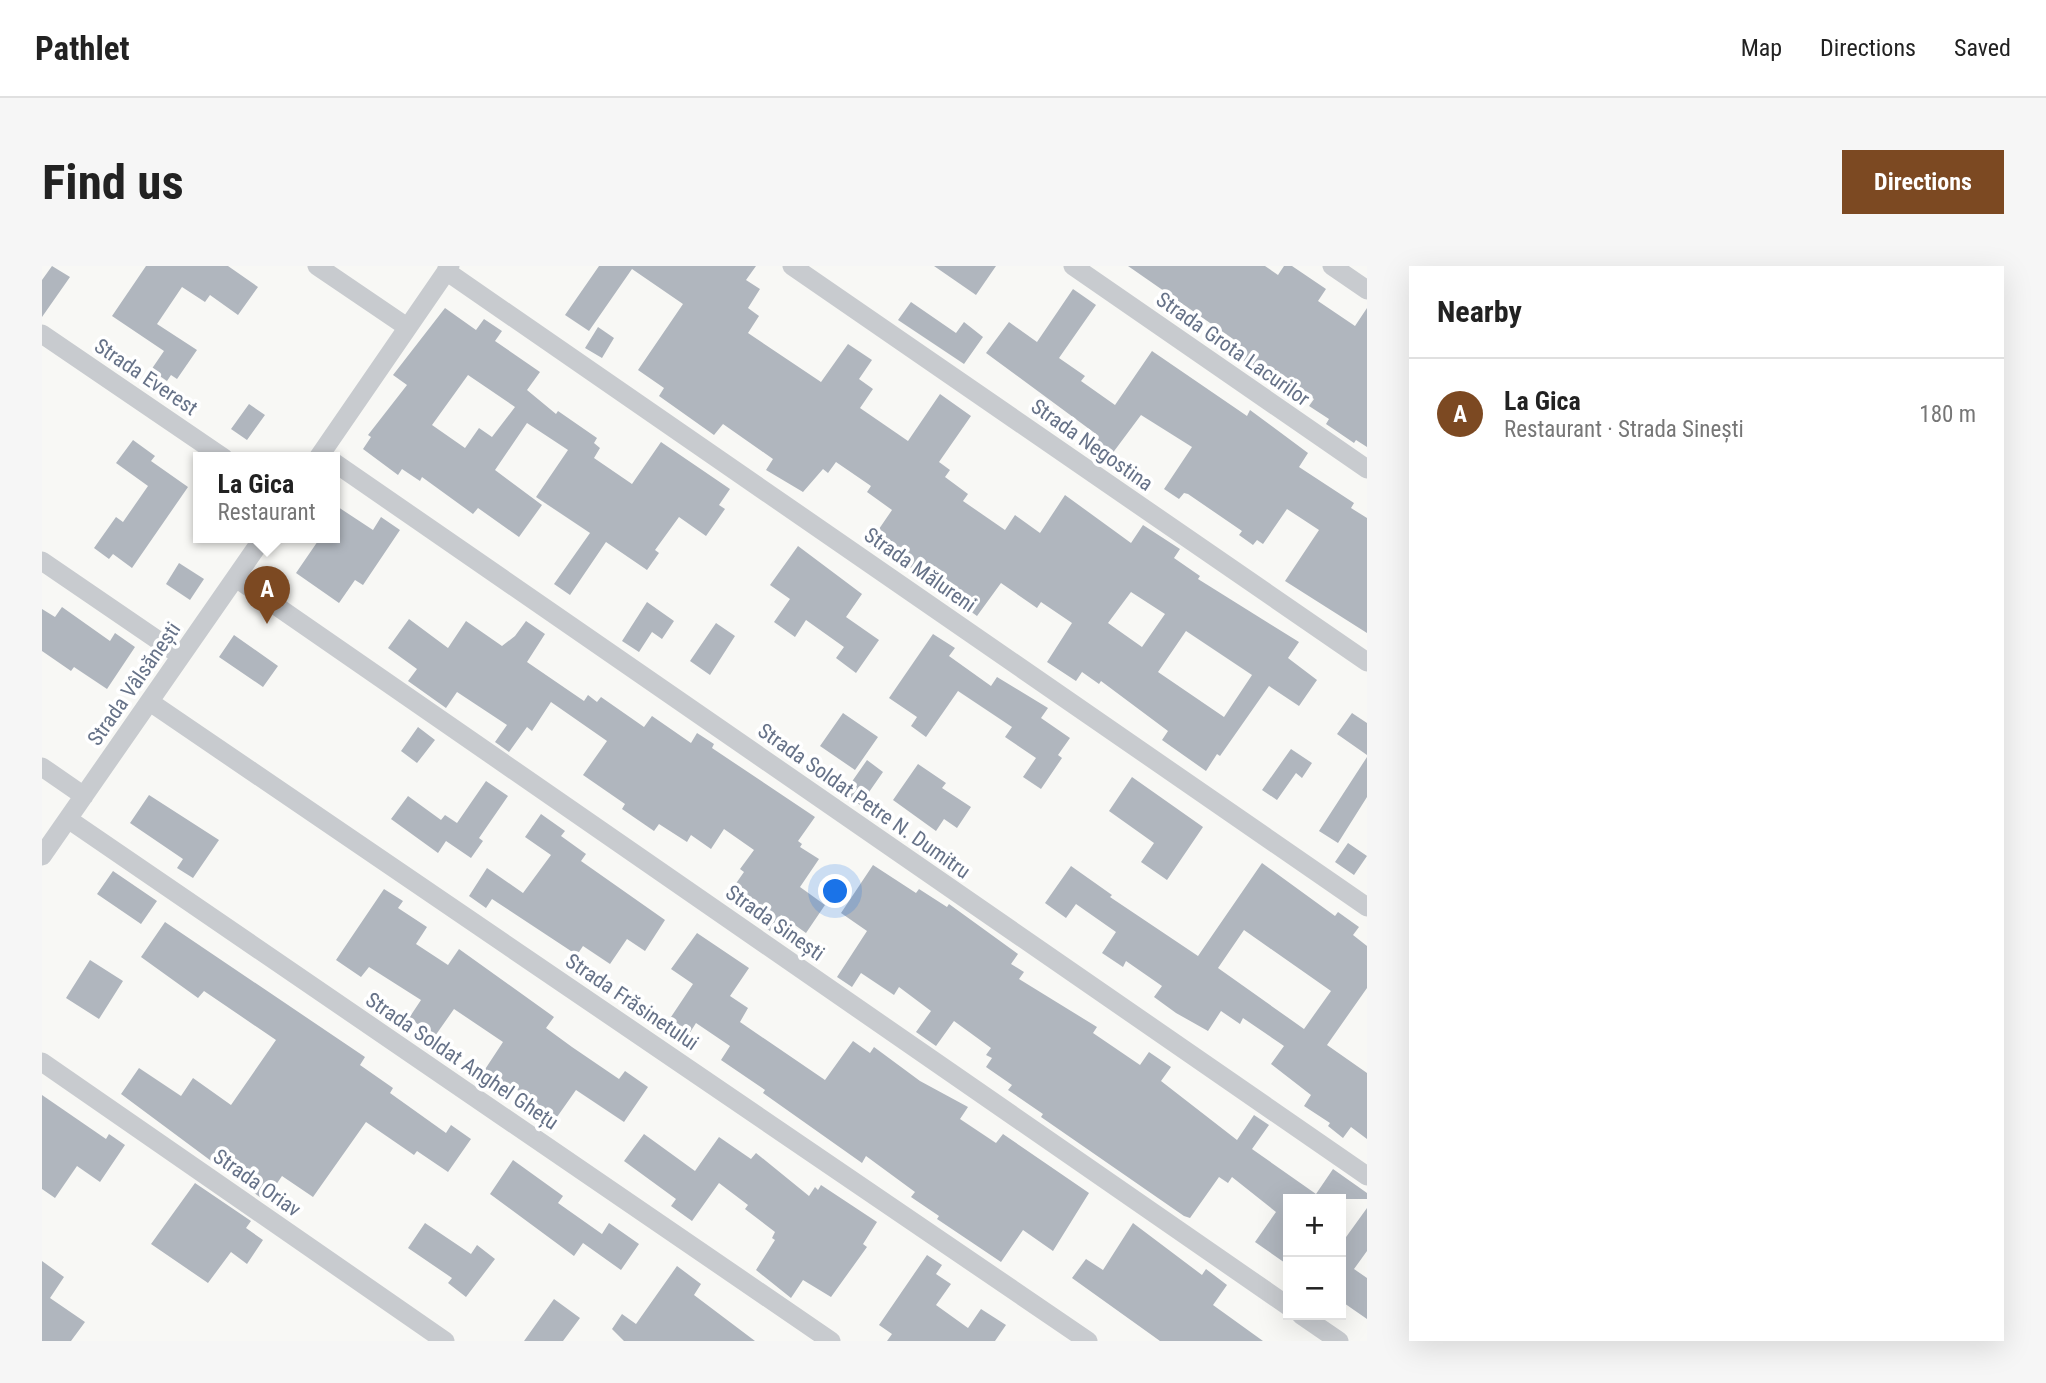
<!DOCTYPE html>
<html lang="en">
<head>
<meta charset="utf-8">
<style>
	body { margin:0; font-family:"Roboto Condensed",sans-serif; background:#f6f6f6; color:#222 }
	.controls { position:absolute; right:21px; bottom:21px; display:grid; overflow:hidden; border-radius:0px; box-shadow:0 7px 28px #0002 }
	.controls button { width:63px; height:63px; display:grid; place-items:center; padding:0; border:0; border-bottom:2px solid #e0e0e0; background:#fff; color:#222; font:35px sans-serif }
	.you { position:absolute; left:794px; top:626px; width:24px; height:24px; margin:-18px; border:5px solid #fff; border-radius:50%; background:#1a73e8; box-shadow:0 0 0 10px #1a73e833 }
	.badge { display:grid; place-items:center; width:46px; height:46px; border-radius:50%; background:#7c4922; color:#fff; font-size:23px; font-weight:700 }
	.pin { position:absolute; translate:-50% -58px; filter:drop-shadow(0 2px 4px #0008) }
	.pin::after { content:''; position:absolute; top:37px; width:24px; height:21px; background:inherit; clip-path:polygon(0 0,100% 0,50% 100%) }
	.popup { position:absolute; left:151px; top:186px; width:147px; height:91px; box-sizing:border-box; display:grid; place-content:center; border-radius:0px; background:#fff; filter:drop-shadow(0 2px 5px #0005); font-size:23px; white-space:nowrap; color:#767676 }
	.popup b { font-size:26px; color:#222 }
	.popup::after { content:''; position:absolute; left:50%; top:100%; margin-left:-14px; border:14px solid transparent; border-top-color:#fff }
	.list { margin:0; padding:0; list-style:none }
	h2 { display:flex; justify-content:space-between; align-items:center; height:91px; margin:0; padding:0 28px; font-size:30px }
	h2 small { font-size:23px; font-weight:400; color:#767676 }
	.list li { display:grid; grid-template-columns:46px 1fr auto; gap:21px; align-items:center; box-sizing:border-box; height:112px; padding:0 28px; border-top:2px solid #e0e0e0 }
	.list b { display:block; font-size:26px; white-space:nowrap }
	.list p { margin:0; font-size:23px; white-space:nowrap; color:#767676 }
	.list em { font-size:23px; font-style:normal; color:#767676 }
	.map { position:relative; flex:none; width:1325px; height:1075px; overflow:hidden; border-radius:0px }
	header { display:flex; align-items:center; gap:42px; box-sizing:border-box; height:98px; padding:0 35px; background:#fff; border-bottom:2px solid #e0e0e0 }
	header strong { font-size:33px }
	nav { display:flex; gap:38px; margin-inline-start:auto; font-size:24px }
	.intro { display:flex; align-items:center; justify-content:space-between; box-sizing:border-box; height:168px; padding:0 42px }
	h1 { margin:0; font-size:49px }
	.button { padding:18px 32px; border-radius:0px; background:#7c4922; color:#fff; font-size:24px; font-weight:700 }
	main { display:flex; gap:42px; padding:0 42px }
	aside { flex:1; background:#fff; border-radius:0px; box-shadow:0 7px 28px #0002 }
	.map>svg:first-child { display:block }
	.building { fill:#b0b6be; fill-rule:evenodd }
	.lines { fill:none; stroke-linecap:round; stroke-linejoin:round }
	.street { stroke:#c8cbcf; stroke-width:19 }
	.labels { text-anchor:middle; stroke-width:7; stroke-linejoin:round; paint-order:stroke }
	.street-label { font-size:21px; fill:#667288; stroke:#fff }
</style>
</head>
<body>
<header>
<strong>Pathlet</strong>
<nav><a>Map</a><a>Directions</a><a>Saved</a></nav>
</header>
<div class="intro"><h1>Find us</h1><a class="button">Directions</a></div>
<main>
<div class="map">
<svg width="1325" height="1075" viewBox="0 0 1325 1075">
	<rect width="100%" height="100%" fill="#f8f8f5"/>
	<path class="building" d="M10,0l18,11 -28,40v-37z
		M104,0h82l30,21 -20,28 -28,-20 -5,7 -23,-15 -25,37 40,26 -20,29 -6,-4 -4,6 -16,-11 13,-19 -52,-35z
		M557,0h157l-10,14 14,9 -12,19 11,8 -11,17 73,49 27,-38 24,16 -13,19 14,10 -13,19 48,33 32,-47 31,22 -32,46 11,8 -5,7 23,17 -5,7 42,29 10,-15 25,18 25,-38 66,48 12,-18 37,24 -6,9 26,18 -2,3 101,63 -11,16 29,22 -18,26 -30,-20 -49,70 -3,-2 -11,17 -44,-31 6,-9 -67,-50 -2,3 -17,-12 -6,9 -29,-19 25,-39 -31,-21 -4,6 -36,-25 -24,33 -85,-62 -4,5 -20,-14 24,-35 -25,-18 4,-6 -35,-24 -8,11 -5,-4 -20,23 -37,-22 7,-11 -50,-35 -9,11 -55,-39 5,-8 -26,-18 45,-66 -51,-35 -43,62 -24,-16zM1089,326l34,22 -23,33 -34,-24zM1144,365l66,44 -28,42 -66,-45z
		M892,0h62l-20,29z
		M1086,0h137l13,9 6,-9h8l34,23 -8,12 37,25 12,-18v139l-11,-7 -2,3 -28,-19 3,-5 -20,-13 5,-7 -53,-37 -5,7 -27,-18 7,-10z
		M1031,23l23,16 -37,53 26,18 -4,5 34,24 37,-54 95,65 3,-6 58,43 -9,14 55,36 -3,5 16,10v115l-82,-52 34,-51 -32,-21 -24,35 -6,-4 -4,5 -14,-10 3,-4 -54,-37 -4,-1 -5,6 -15,-10 28,-42 -51,-32 -35,47 -20,-14 10,-14 -110,-81 23,-31 28,20z
		M869,36l45,31 8,-11 19,15 -19,27 -66,-44z
		M403,42l31,22 8,-11 18,12 -7,10 45,31 -13,18 29,24 2,-3 39,27 -3,5 6,5 -6,10 38,26 29,-42 69,47 -11,16 6,4 -19,27 -27,-19 -24,33 4,3 -12,17 -41,-28 -36,53 -16,-11 36,-51 -54,-36 32,-47 -41,-27 -32,47 47,35 -23,32 -41,-29 -5,6 -51,-37 -2,4 -18,-12 -4,6 -35,-26 8,-12 -3,-2 39,-50 -14,-10zM426,109l47,32 -23,30 -13,-9 -14,20 -33,-23z
		M556,61l16,11 -12,20 -17,-10z
		M207,138l16,11 -18,25 -16,-11z
		M91,174l22,16 -4,5 37,26 -56,81 -19,-14 -4,5 -15,-11 22,-31 7,5 25,-36 -32,-23z
		M293,239l38,25 8,-13 19,13 -37,55 -8,-5 -16,23 -43,-30 24,-35h15z
		M756,280l64,48 -16,23 33,23 -23,33 -20,-15 8,-11 -38,-27 -11,17 -21,-15 16,-23 -20,-14z
		M137,297l25,16 -14,21 -24,-16z
		M605,336l27,19 -12,18 -10,-7 -13,20 -17,-11z
		M20,341l48,34 5,-8 20,14 -28,42 -33,-22 -3,4 -29,-20v-42l13,8z
		M367,353l39,29 18,-27 36,25 13,-10 11,-15 19,13 -18,28 57,39 4,-6 9,7 4,-5 43,30 8,-11 39,27 6,-10 17,11 -2,4 103,69 -17,24 4,3 -2,3 19,12 -19,28 25,18 -19,28 -25,-18 -11,16 -45,-32 19,-27 -4,-3 14,-19 -30,-21 -13,20 -20,-14 -4,7 -28,-18 -5,7 -32,-22 3,-5 -42,-29 24,-34 -56,-39 -19,29 -5,-4 -18,25 -14,-10 12,-17 -50,-33 -11,16 -38,-27 9,-12 -29,-21z
		M674,357l19,13 -25,39 -20,-14z
		M891,368l22,14 -6,8 42,30 6,-9 51,31 -7,10 29,20 -12,17 4,3 -21,31 -18,-12 13,-19 -31,-21 7,-10 -54,-36 -32,46 -15,-11 6,-9 -28,-19z
		M192,369l44,31 -15,21 -44,-30z
		M801,447l35,24 -23,33 -35,-24z
		M1310,447l15,10v32l-30,-21z
		M376,461l17,13 -18,23 -16,-12z
		M1249,483l21,14 -10,15 -6,-5 -19,27 -15,-10z
		M1325,491v40l-29,46 -19,-12z
		M825,494l16,12 -23,33 -16,-12z
		M876,498l28,19 -4,5 29,19 -14,21 -13,-9 -8,12 -43,-31z
		M1090,511l71,50 -36,53 -26,-18 13,-19 -45,-32z
		M444,515l22,15 -29,42 4,3 -12,17 -25,-17 -8,12 -47,-34 17,-23 33,24 4,-5 12,8z
		M107,529l70,45 -26,38 -16,-10 6,-9 -53,-36z
		M499,548l24,17 -4,5 25,18 -5,7 84,59 -20,31 -18,-12 -17,25 -27,-18 -6,9 -85,-56 -6,9 -17,-12 18,-28 36,25 28,-38 -26,-18z
		M1306,577l19,13 -13,19 -19,-13z
		M1220,597l73,53 3,-4 21,15 -6,8 14,11v42l-40,57 40,28v66l-16,-12 -8,11 -15,-12 2,-3 -26,-17 7,-11 -40,-31 13,-18 -41,-28 -3,6 -19,-13 -13,20 -32,-18 -22,-16 8,-11 -36,-25 -3,6 -21,-14 14,-21 -40,-28 -10,14 -21,-15 26,-37 41,29 -2,2 88,59zM1202,664l87,61 -27,38 -86,-61z
		M831,599l43,28 3,-4 28,18 2,-3 69,50 -7,10 13,8 -5,7 78,48 -4,6 47,32 9,-13 22,15 -10,14 76,59 17,-25 15,10 -17,24 64,45 17,-25 34,24v6h-79v66l-33,-23 21,-30 -44,-35 -4,6 -9,-6 -29,41 -6,-2 -143,-99 2,-3 -35,-24 4,-5 -26,-18 6,-9 -6,-3 5,-7 -37,-27 -18,25 -20,-14 15,-21 -32,-24 -5,8 -33,-22 -9,14 -15,-10 30,-46 -26,-18z
		M71,605l44,30 -16,23 -44,-30z
		M342,623l19,12 -5,7 29,19 -11,17 32,21 11,-16 95,68 -8,11 26,19 47,32 6,-8 23,16 -24,35 -48,-32 -19,27 -41,-28 -7,11 -31,-20 25,-38 -49,-33 -19,27 -26,-18 12,-18 -52,-33 -8,10 -25,-17z
		M123,656l200,135 -5,8 33,23 -3,5 56,40 5,-8 20,14 -23,33 -31,-21 -3,4 -48,-33 -53,75 -31,-21 -17,25 -144,-107 18,-26 42,28 12,-18 38,27 45,-65 -72,-49 -6,7 -57,-41z
		M655,667l52,35 -19,28 18,12 -8,14 85,58 28,-39 17,12 4,-6 46,34 48,26 -8,12 36,24 7,-9 86,59 -36,58 -30,-21 -22,32 -64,-43 2,-3 -28,-19 4,-5 -49,-36 -4,7 -99,-70 2,-3 -44,-30 9,-14 -34,-23 -12,19 -21,-13 30,-45 -22,-15z
		M48,694l33,21 -24,38 -33,-21z
		M0,829l64,44 3,-5 16,11 -25,37 -23,-16 -22,32 -13,-9z
		M602,868l51,37 24,-34 32,22 5,-6 53,43 6,-9 3,3 3,-5 56,37 -14,22 4,3 -36,50 -28,-17 -12,18 -35,-28 19,-30 -3,-2 3,-6 -30,-23 3,-4 -29,-22 -27,38 -21,-15 5,-7 -52,-38z
		M471,894l50,36 -5,7 44,31 7,-11 30,21 -18,26 -38,-27 -9,13 -84,-62z
		M153,917l56,38 -5,7 17,12 -16,24 -16,-12 -23,31 -57,-39z
		M1325,942v43l-13,18 13,9v41l-26,-18v-57z
		M383,957l46,31 6,-9 18,14 -29,38 -18,-14 4,-5 -44,-30z
		M1091,957l69,52 4,-6 21,16 -14,20 50,36h-103l-88,-63 14,-19 17,11z
		M885,989l15,10 -6,9 15,10 -15,21 32,23 13,-19 25,16 -11,16h-108l5,-7 -13,-9z
		M0,995l22,16 -14,21 35,24 -14,19h-29z
		M635,1000l24,18 -7,11 61,46h-131l-12,-12 10,-15 14,10z
		M512,1033l26,19 -17,23h-39z"/>
	<g class="lines">
		<path class="street" d="M275,0l90,61
			M750,0l575,396
			M1031,0l294,203
			M1290,0l35,24
			M404,5l921,636
			M0,68l182,124
			M276,192l132,-192
			M293,197l1032,713
			M0,295l139,95
			M194,312l1052,728
			M108,436l938,639
			M0,501l42,29
			M26,553l763,522
			M0,590l221,-318
			M0,796l403,279
			M1259,1049l38,26"/>
	</g>
	<g class="labels">
		<g class="street-label">
			<text transform="translate(1191 83) rotate(35)" y="7">Strada Grota Lacurilor</text>
			<text transform="translate(104 111) rotate(34)" y="7">Strada Everest</text>
			<text transform="translate(1050 179) rotate(35)" y="7">Strada Negostina</text>
			<text transform="translate(878 304) rotate(35)" y="7">Strada Mălureni</text>
			<text transform="translate(92 418) rotate(-55)" y="7">Strada Vâlsănești</text>
			<text transform="translate(822 535) rotate(35)" y="7">Strada Soldat Petre N. Dumitru</text>
			<text transform="translate(733 657) rotate(35)" y="7">Strada Sinești</text>
			<text transform="translate(590 736) rotate(34)" y="7">Strada Frăsinetului</text>
			<text transform="translate(420 795) rotate(34)" y="7">Strada Soldat Anghel Ghețu</text>
			<text transform="translate(215 917) rotate(35)" y="7">Strada Oriav</text>
		</g>
	</g>
</svg>
<div class="controls">
<button>+</button>
<button>−</button>
</div>
<div class="you"></div>
<div class="pin badge" style="left:225px;top:358px">A</div>
<div class="popup"><b>La Gica</b>Restaurant</div>
</div>
<aside>
<h2>Nearby<small></small></h2>
<ul class="list">
<li><span class="badge">A</span><div><b>La Gica</b><p>Restaurant · Strada Sinești</p></div><em>180 m</em></li>
</ul>
</aside>
</main>
</body>
</html>
